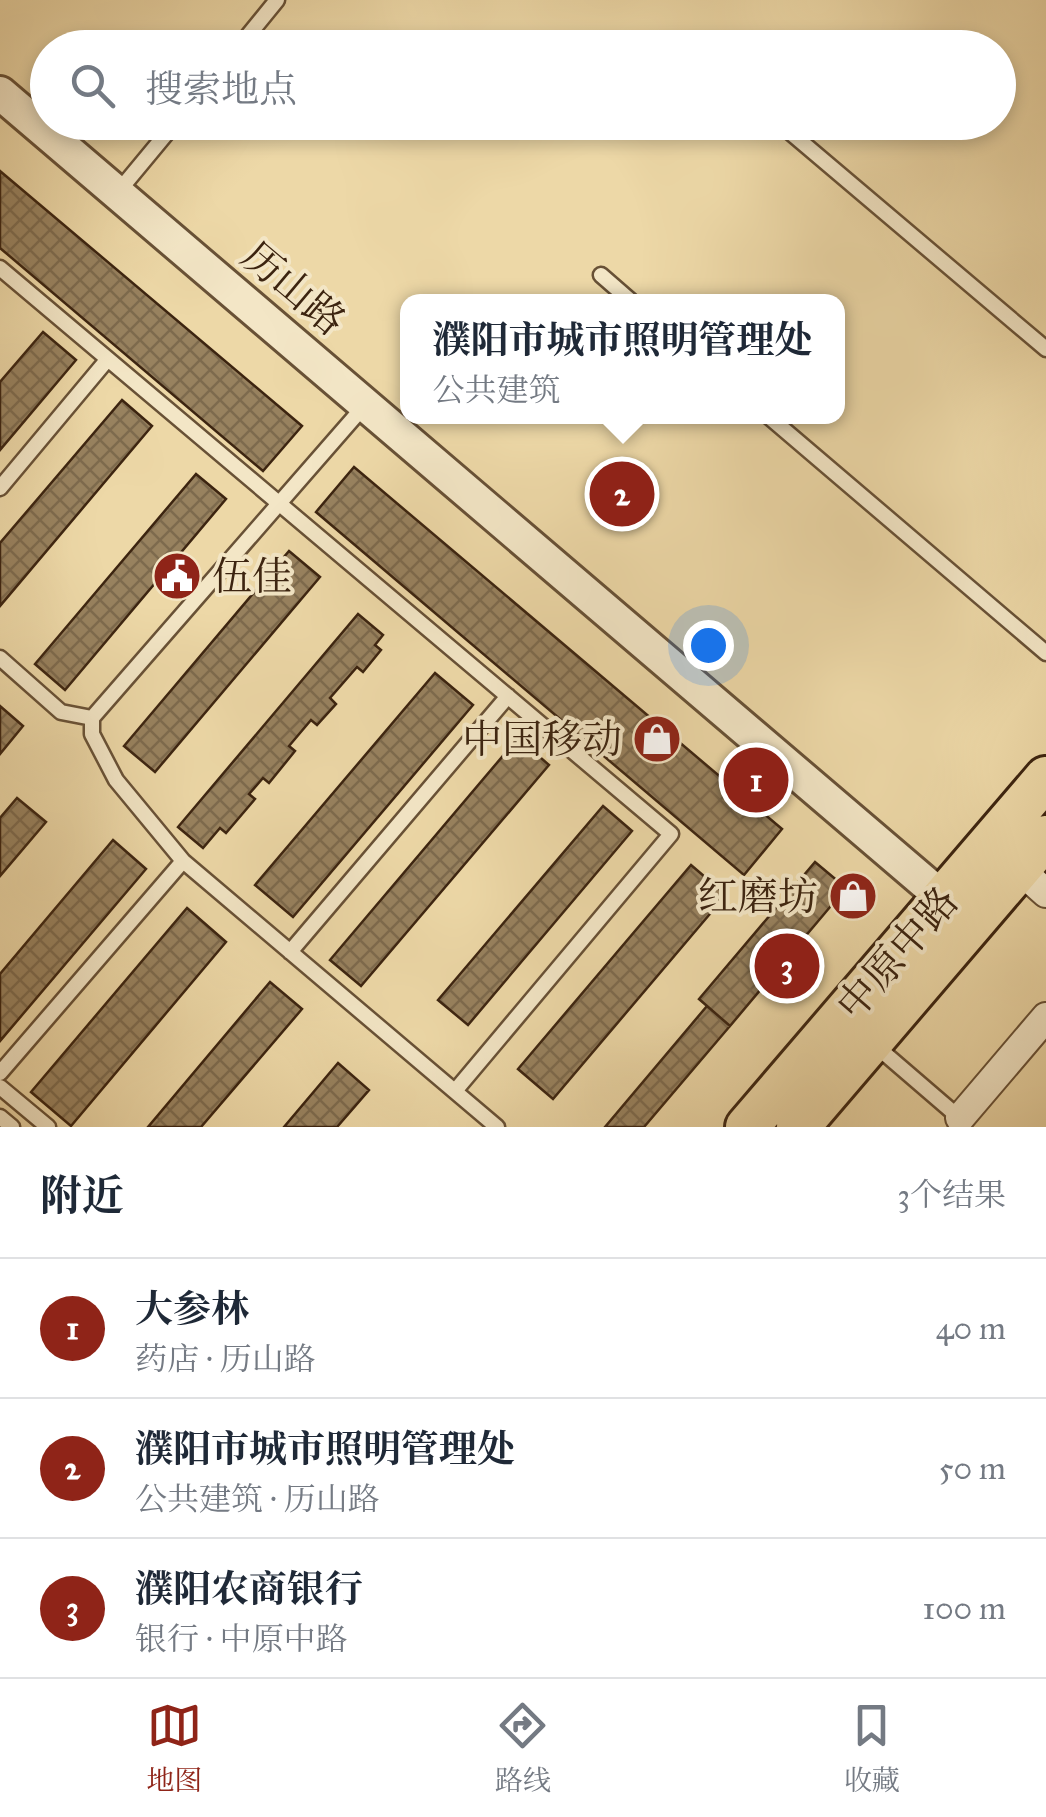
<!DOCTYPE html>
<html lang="zh">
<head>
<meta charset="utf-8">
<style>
	body { margin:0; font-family:"IM FELL Great Primer","Noto Serif SC",serif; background:#f2f2f3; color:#1f2937 }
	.you { position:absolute; left:708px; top:645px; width:35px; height:35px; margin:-25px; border:8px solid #fff; border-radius:50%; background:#1a73e8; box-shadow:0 0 0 15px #1a73e833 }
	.badge { display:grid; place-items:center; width:65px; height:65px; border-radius:50%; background:#8f2418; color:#fff; font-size:32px; font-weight:700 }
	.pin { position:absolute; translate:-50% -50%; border:5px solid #fff; box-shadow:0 2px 10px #0006 }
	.popup { position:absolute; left:400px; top:294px; width:445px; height:130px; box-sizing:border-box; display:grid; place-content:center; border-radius:20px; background:#fff; filter:drop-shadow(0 2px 8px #0005); font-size:32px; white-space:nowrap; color:#747a83 }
	.popup b { font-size:38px; color:#1f2937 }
	.popup::after { content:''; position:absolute; left:50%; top:100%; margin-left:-20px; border:20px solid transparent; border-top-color:#fff }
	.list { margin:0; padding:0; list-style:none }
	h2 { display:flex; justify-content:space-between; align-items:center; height:130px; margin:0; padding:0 40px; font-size:42px }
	h2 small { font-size:32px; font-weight:400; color:#747a83 }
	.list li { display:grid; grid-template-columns:65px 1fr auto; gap:30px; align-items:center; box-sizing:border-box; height:140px; padding:0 40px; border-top:2px solid #e0e1e3 }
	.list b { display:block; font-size:38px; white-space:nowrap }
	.list p { margin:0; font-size:32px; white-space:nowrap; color:#747a83 }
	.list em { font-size:32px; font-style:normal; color:#747a83 }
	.icon { flex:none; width:55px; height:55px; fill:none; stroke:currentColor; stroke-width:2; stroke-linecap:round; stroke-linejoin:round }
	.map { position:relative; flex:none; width:1046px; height:1127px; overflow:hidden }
	.search { position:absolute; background:#fff; box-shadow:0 5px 15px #0003; left:30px; right:30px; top:30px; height:110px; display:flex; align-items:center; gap:25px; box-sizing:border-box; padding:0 35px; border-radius:55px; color:#747a83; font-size:38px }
	.sheet { height:550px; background:#fff }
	nav { display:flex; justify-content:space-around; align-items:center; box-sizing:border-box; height:140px; border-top:2px solid #e0e1e3; background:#fff; font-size:28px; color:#747a83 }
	nav a { display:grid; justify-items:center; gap:5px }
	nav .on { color:#8f2418 }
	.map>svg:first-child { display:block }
	.building { fill:url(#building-cross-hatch); stroke:#3c2410; stroke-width:2.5 }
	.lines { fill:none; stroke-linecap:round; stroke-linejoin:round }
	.service-casing { stroke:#685136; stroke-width:19 }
	.minor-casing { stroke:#685136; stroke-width:32 }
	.tertiary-casing { stroke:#685136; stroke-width:38 }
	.primary-casing { stroke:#3c2410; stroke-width:48 }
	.service { stroke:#f3e6c6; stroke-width:14 }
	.minor { stroke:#f3e6c6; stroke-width:28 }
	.tertiary { stroke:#f3e6c6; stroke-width:32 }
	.primary { stroke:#edd8a7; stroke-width:42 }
	.labels { text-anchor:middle; stroke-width:8; stroke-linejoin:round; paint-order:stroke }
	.street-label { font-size:40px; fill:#3c2410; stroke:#f3e6c6 }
	.poi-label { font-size:40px; fill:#3c2410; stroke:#f3e6c6; text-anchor:end }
</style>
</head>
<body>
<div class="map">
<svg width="1046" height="1127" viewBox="0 0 1046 1127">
	<defs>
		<pattern id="building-cross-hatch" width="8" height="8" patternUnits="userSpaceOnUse" patternTransform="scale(2.5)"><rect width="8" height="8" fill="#98825f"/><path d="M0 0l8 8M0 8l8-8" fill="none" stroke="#7d6a4d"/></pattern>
	</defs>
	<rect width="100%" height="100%" fill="#edd8a7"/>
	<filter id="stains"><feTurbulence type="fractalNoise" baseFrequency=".002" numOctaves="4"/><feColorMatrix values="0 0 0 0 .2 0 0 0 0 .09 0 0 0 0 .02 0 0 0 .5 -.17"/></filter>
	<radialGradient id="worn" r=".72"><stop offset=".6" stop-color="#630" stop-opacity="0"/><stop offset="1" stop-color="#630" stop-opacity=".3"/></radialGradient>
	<path class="building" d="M0,171l302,255 -39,45 -263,-223z
		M43,332l33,28 -76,90v-68z
		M122,400l30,26 -152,180v-63z
		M354,467l428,362 -38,46 -428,-363z
		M196,474l30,25 -161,191 -30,-26z
		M289,551l31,26 -165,195 -31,-26z
		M358,614l25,21 -8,10 6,5 -18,22 -6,-5 -27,31 6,6 -19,21 -6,-5 -22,26 6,5 -26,32 -6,-5 -14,16 6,5 -29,34 -6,-5 -17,20 -25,-21z
		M435,673l38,32 -180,212 -38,-32z
		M0,706l23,20 -23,28z
		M518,738l31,27 -188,221 -31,-26z
		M17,798l29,24 -46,54v-58z
		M603,806l29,25 -164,194 -30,-25z
		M113,840l33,29 -146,172v-67z
		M815,862l31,26 -116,138 -31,-27z
		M691,865l35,30 -173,204 -35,-30z
		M187,908l39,34 -155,184 -40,-34z
		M270,982l32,27 -101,118h-53z
		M707,1006l23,20 -86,101h-39z
		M338,1063l31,27 -32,37h-53z"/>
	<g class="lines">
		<g class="service-casing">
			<path id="service" d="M238,48l39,-48
				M778,122l268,227
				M118,192l58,-70
				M0,268l671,566 -216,257
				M601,275l31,27
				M365,405l-273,313v16l24,46 67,81 314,266
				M768,416l278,237
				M0,488l107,-128
				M0,658l61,54 31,6
				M290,952l218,-256
				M876,1046l86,74
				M0,1073l183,-212
				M0,1087l48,40
				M0,1117l12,10"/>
		</g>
		<g class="minor-casing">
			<path id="minor" d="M1019,869l27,24
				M960,1118l86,-101"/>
		</g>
		<g class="tertiary-casing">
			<path id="tertiary" d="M0,93l943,805"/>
		</g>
		<g class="primary-casing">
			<path id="primary" d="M747,1127l299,-349
				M798,1127l248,-290"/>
		</g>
		<use href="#service" class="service"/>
		<use href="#minor" class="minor"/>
		<use href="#tertiary" class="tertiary"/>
		<use href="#primary" class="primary"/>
	</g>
	<defs>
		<g id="civic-disc" transform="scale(2.5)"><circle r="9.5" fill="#8f2418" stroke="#f3e6c6"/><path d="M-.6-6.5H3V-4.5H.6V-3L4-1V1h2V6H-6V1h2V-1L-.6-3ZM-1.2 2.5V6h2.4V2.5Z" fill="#fff"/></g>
		<g id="shop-disc" transform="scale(2.5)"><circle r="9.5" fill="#8f2418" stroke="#f3e6c6"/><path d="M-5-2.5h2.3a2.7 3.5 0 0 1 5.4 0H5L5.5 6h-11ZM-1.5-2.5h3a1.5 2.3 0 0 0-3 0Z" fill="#fff"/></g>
	</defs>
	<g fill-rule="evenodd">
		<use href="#civic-disc" x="177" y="576"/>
		<use href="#shop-disc" x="657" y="739"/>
		<use href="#shop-disc" x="853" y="896"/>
	</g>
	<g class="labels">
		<g class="street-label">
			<text transform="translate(294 288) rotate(40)" y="14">历山路</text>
			<text transform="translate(897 953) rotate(-49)" y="14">中原中路</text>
		</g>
		<g class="poi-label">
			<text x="212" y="590" text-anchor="start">伍佳</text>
			<text x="622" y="753">中国移动</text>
			<text x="818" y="910">红磨坊</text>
		</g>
	</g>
	<rect width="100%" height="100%" filter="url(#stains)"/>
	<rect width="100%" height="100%" fill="url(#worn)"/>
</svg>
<div class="you"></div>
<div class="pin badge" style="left:756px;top:780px">1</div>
<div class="pin badge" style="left:622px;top:494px">2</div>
<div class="popup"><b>濮阳市城市照明管理处</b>公共建筑</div>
<div class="pin badge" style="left:787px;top:966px">3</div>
<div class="search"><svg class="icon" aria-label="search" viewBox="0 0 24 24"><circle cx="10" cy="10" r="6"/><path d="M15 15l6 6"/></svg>搜索地点</div>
</div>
<section class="sheet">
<h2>附近<small>3个结果</small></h2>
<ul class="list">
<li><span class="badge">1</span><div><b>大参林</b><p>药店 · 历山路</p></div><em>40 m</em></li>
<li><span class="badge">2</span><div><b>濮阳市城市照明管理处</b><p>公共建筑 · 历山路</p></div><em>50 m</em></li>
<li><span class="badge">3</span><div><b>濮阳农商银行</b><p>银行 · 中原中路</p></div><em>100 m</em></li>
</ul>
</section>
<nav>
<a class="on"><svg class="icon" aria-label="map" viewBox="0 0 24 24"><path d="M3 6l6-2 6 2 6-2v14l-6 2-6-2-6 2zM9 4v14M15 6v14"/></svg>地图</a>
<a><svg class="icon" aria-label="directions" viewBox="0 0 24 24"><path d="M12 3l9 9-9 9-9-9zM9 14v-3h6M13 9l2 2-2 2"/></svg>路线</a>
<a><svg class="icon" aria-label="saved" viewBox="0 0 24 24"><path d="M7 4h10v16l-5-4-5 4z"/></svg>收藏</a>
</nav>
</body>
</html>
